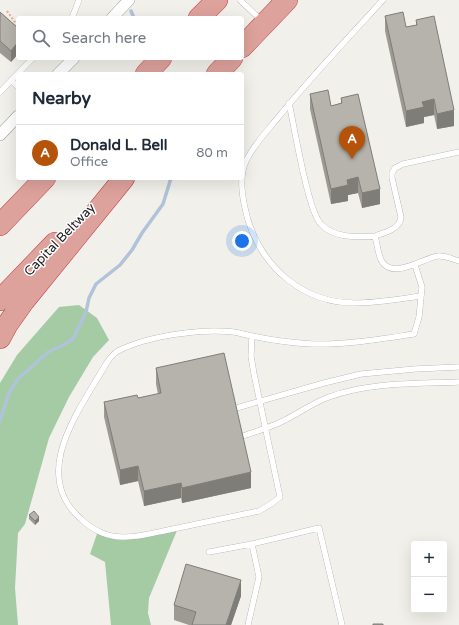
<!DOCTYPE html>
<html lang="en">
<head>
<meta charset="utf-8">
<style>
	body { margin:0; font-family:"Varela Round",sans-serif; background:#f2f2f3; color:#1f2937 }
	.controls { position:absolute; right:12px; bottom:12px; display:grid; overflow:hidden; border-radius:4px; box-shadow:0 4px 16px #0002 }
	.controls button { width:36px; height:36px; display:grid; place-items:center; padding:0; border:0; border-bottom:1px solid #e0e1e3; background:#fff; color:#1f2937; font:20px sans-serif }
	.you { position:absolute; left:242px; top:241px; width:14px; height:14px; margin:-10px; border:3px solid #fff; border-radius:50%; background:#1a73e8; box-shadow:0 0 0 6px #1a73e833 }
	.badge { display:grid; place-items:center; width:26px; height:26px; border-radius:50%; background:#b45309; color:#fff; font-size:13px; font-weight:700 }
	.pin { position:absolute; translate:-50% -33px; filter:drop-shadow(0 1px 2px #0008) }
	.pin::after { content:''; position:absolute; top:21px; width:14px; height:12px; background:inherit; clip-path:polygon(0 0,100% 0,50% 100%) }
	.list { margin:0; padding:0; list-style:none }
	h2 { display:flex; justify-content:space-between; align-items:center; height:52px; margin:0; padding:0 16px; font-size:17px }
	h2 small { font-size:13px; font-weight:400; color:#747a83 }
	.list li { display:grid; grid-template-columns:26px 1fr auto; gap:12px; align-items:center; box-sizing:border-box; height:56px; padding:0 16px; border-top:1px solid #e0e1e3 }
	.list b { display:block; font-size:15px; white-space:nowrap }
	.list p { margin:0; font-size:13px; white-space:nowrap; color:#747a83 }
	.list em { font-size:13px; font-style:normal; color:#747a83 }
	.icon { flex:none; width:22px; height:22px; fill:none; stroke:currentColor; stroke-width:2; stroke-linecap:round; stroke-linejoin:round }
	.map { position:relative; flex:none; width:459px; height:625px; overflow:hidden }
	.search { position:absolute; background:#fff; box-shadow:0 4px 16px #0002; left:16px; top:16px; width:228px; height:44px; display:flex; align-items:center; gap:10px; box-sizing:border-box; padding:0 14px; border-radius:4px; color:#747a83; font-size:15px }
	.panel { position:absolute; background:#fff; box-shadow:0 4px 16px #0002; left:16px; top:72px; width:228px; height:108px; border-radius:4px }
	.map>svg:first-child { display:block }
	.forest { fill:#a4cba4 }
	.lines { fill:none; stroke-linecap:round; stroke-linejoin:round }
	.stream { stroke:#b0c3d9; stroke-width:3.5 }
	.lane-casing { stroke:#9f9f9f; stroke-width:6 }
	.street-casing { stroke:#9f9f9f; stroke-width:12 }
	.highway-casing { stroke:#c73e45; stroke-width:22 }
	.path { stroke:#eaab81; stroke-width:2; stroke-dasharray:2 2; stroke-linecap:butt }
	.lane { stroke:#fff; stroke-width:5.5 }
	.street { stroke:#fff; stroke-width:11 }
	.highway { stroke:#dea29c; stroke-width:21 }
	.wall { fill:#9d9a94 }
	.shaded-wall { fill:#7f7d78 }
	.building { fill:#b6b3ac; stroke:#7f7d78 }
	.labels { text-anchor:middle; stroke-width:3; stroke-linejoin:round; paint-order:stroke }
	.street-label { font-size:13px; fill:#222; stroke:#fff }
</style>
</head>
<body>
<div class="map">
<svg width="459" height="625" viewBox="0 0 459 625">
	<rect width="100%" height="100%" fill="#f1f0ea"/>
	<path class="forest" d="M79,305l18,13 12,22 -16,17 -24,40 -20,41 -24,86 -7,9 -3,55 3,37h-18v-242l17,-28 42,-48z
		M178,528l-29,70 -1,15 3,12h-40l-6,-63 -15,-8 8,-23 26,6z"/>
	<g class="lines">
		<path class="stream" d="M131,11l3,7
			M0,421l9,-28 9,-14 30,-27 16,-7 9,-6 13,-27 3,-14 7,-14 24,-19 12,-15 10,-17 21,-29 8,-26"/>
		<g class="lane-casing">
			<path id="lane" d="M240,0l22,21
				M383,0c-36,39 -73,78 -107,120 -10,12 -23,26 -30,41 -8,18 -3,41 2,59 15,48 55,83 107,83 22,0 44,-4 66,-7
				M72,18l7,-18
				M11,80l7,7
				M0,92l33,-34
				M289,103c5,22 19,109 32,121 14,15 36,13 54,12
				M459,152l-56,12 -8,4 -3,5v5l9,39c-1,12 -15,15 -26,19 2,7 3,17 6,24 11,21 42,-2 57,-4 7,-1 14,3 21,5
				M252,336l-1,20 3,18 26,123 -9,7 -12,7c-29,6 -58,12 -86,18 -16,3 -32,8 -48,8 -16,1 -33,-7 -44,-18 -52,-45 -1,-110 25,-155 3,-5 7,-10 12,-13 29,-15 84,-23 116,-19 6,1 12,3 18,4 18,4 41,7 60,8 34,1 69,-5 102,-10l5,-17 3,-30 -7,-22
				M233,409l91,-26 37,-9 54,-5 44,-2
				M240,437c14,-5 29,-9 43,-16 15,-7 29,-18 46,-24 41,-15 87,-13 130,-15
				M209,552l43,-8
				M248,625l11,-48 -7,-33 67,-16 23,97"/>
		</g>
		<g class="street-casing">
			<path id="street" d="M112,18l17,-18
				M58,74l16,-16
				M0,135l18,-19"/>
		</g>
		<g class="highway-casing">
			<path id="highway" d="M199,18l18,-18
				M242,47l45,-47
				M146,74l15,-16
				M217,74l15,-16
				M0,225l45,-47
				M0,300l55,-57
				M0,338l7,-13 17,-24 100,-123"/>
		</g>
		<path class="path" d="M7,11l10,14v7l1,1"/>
		<use href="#lane" class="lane"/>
		<use href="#street" class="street"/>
		<use href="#highway" class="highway"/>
	</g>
	<path class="wall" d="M0,12l18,16v26l-7,8 -11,-9z
		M385,16l21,11 10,-2v-5l38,106 -17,3 -3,-14 -10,2v6l-18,4 -21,-96z
		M310,94l21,12 10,-3v-5l39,106 -18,4 -4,-15 -10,2v6l-17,3 -21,-95z
		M156,368l95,120 -69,15 -1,-5 -37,8 -6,-25 -18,4 -16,-68v-15l34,-4 20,-4 -2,-10z
		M29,515l10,6 -4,4 -6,-6z
		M241,596l-10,29h-42l-15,-5v-15z"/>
	<path class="shaded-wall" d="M18,42v12l-7,8v-11z
		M434,99v16l-10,2v6l-18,4v-16l16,-9z
		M454,110v16l-17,3v-15z
		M358,177v16l-10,2v6l-17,3v-15l16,-9z
		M380,189v15l-18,4v-15z
		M138,466v15l-18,4v-15z
		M251,472v16l-69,15v-15z
		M181,483v15l-37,8v-15z
		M39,517v4l-4,4v-4z
		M241,580v16l-10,29h-5z"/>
	<path class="building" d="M0,12l18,16v14l-7,9 -11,-10z
		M403,12l3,15 11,-2 -1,-5 18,-4 20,94 -17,4 -3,-15 -12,3 2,5 -18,4 -21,-95z
		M328,90l3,16 11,-3 -1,-5 17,-4 22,95 -18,4 -4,-16 -11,3 1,5 -17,4 -21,-95z
		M224,353l27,119 -69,16 -1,-5 -37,8 -6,-25 -18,4 -16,-68 33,-7 1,3 23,-5 -5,-25z
		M34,511l5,6 -4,4 -6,-6z
		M186,564l55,16 -15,45h-34l4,-13 -22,-7z
		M373,624h10v1h-10z"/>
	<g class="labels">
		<g class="street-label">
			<text transform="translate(59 239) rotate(-46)" y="5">Capital Beltway</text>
		</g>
	</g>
</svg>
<div class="controls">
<button>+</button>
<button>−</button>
</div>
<div class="you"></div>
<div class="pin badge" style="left:352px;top:159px">A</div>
<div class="search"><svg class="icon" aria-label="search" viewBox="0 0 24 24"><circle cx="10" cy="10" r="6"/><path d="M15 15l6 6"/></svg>Search here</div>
<section class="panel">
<h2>Nearby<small></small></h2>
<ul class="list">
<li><span class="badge">A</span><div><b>Donald L. Bell</b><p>Office</p></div><em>80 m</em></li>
</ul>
</section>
</div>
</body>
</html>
